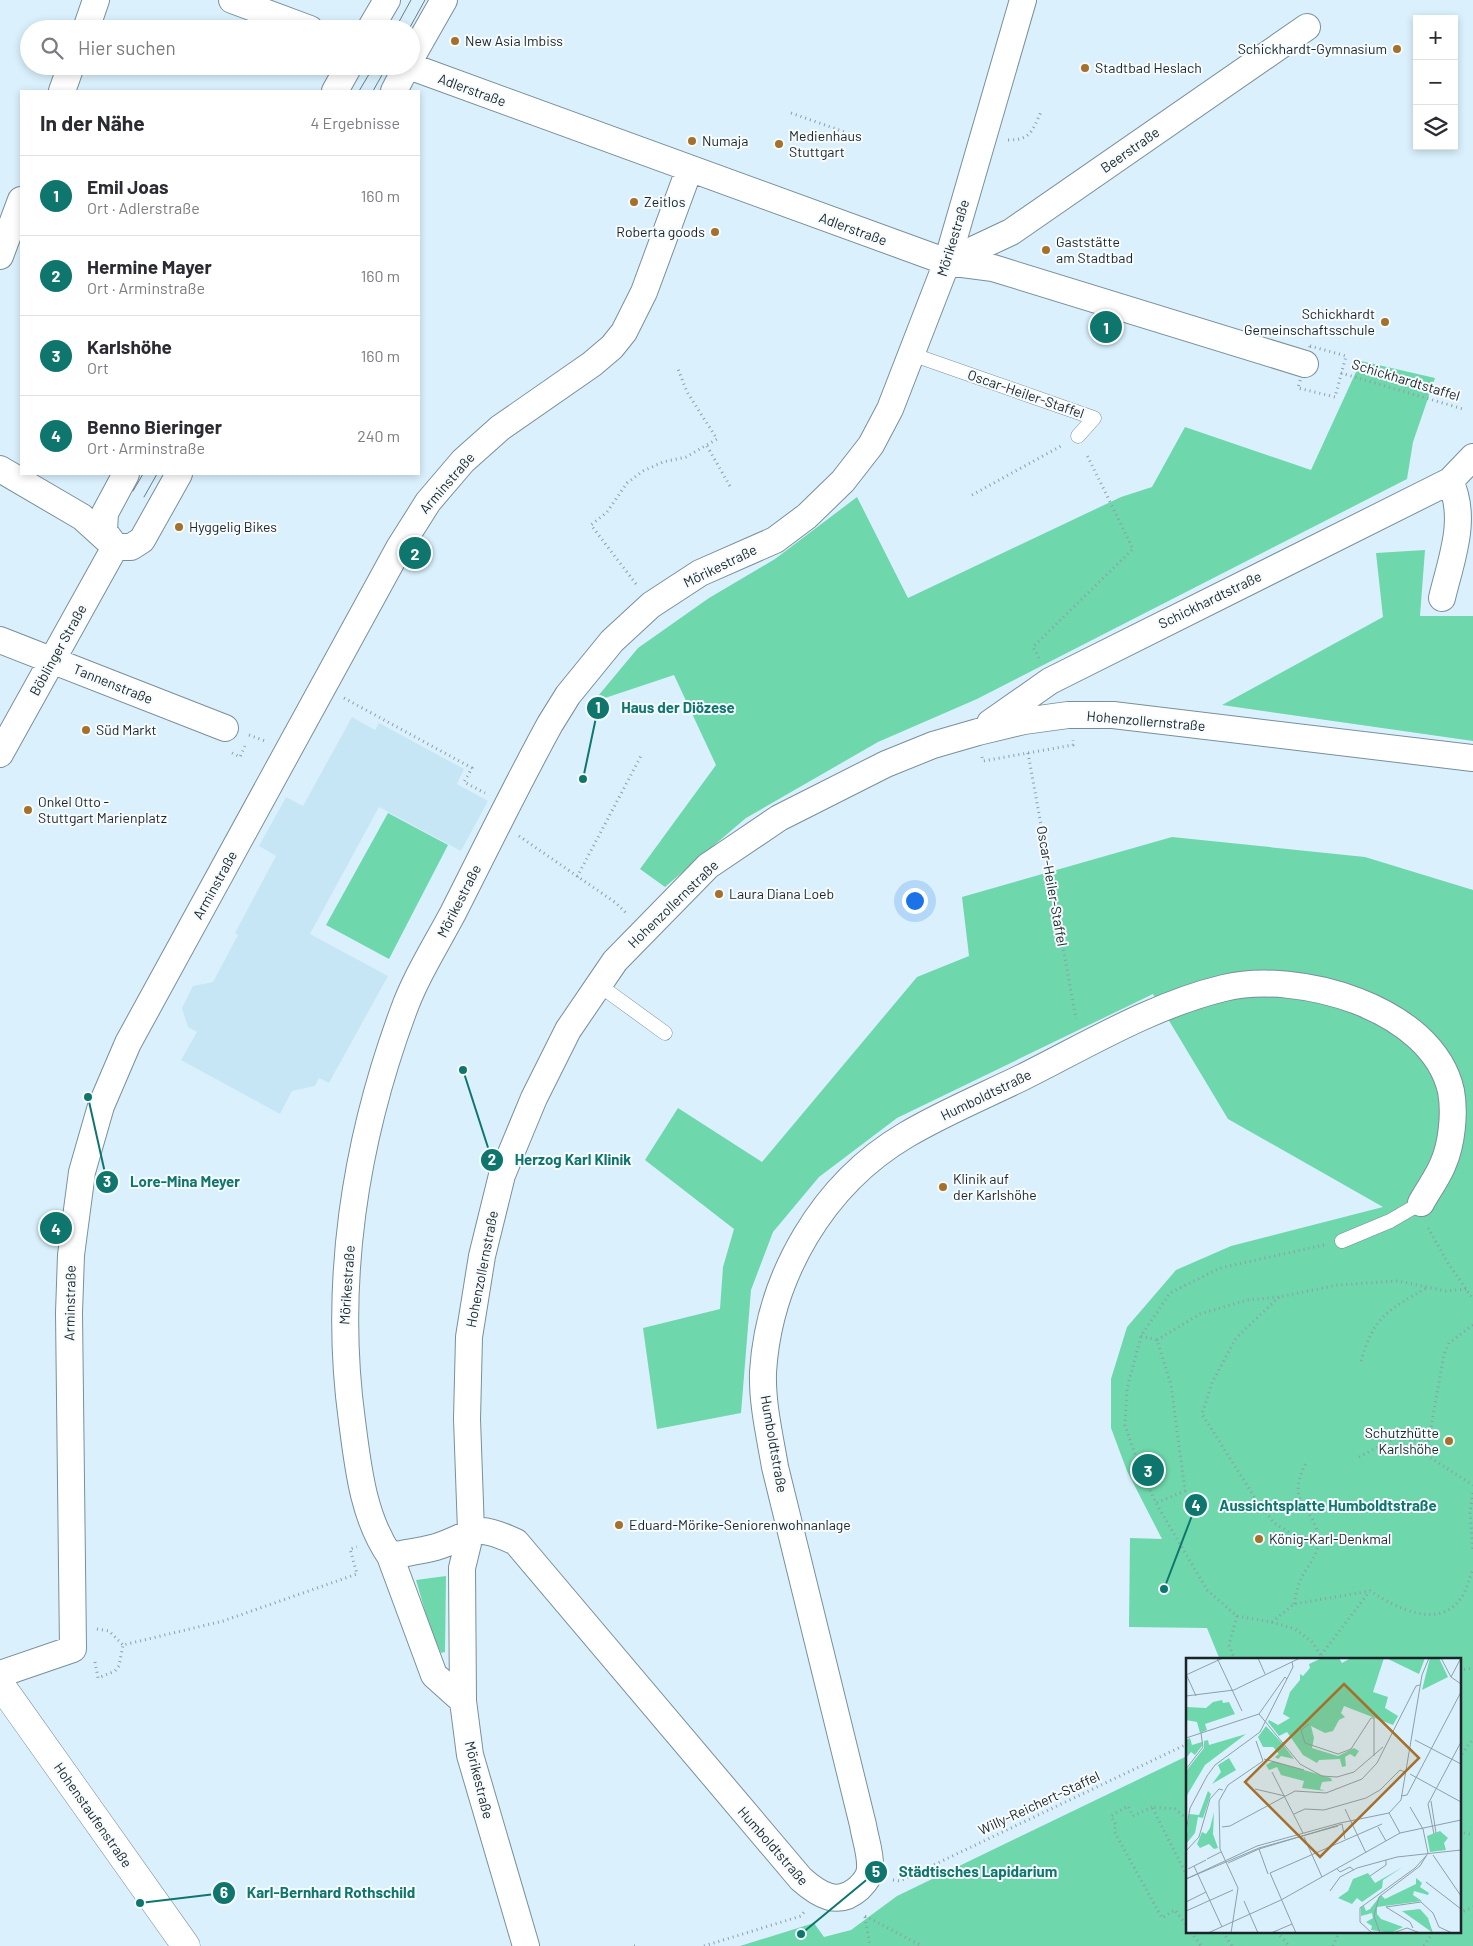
<!DOCTYPE html>
<html lang="de">
<head>
<meta charset="utf-8">
<style>
	body { margin:0; font-family:Barlow,sans-serif; background:#f7f7f7; color:#2b2b33 }
	.controls { position:absolute; right:15px; top:15px; display:grid; overflow:hidden; border-radius:0px; box-shadow:0 2px 8px #0003 }
	.controls button { width:45px; height:45px; display:grid; place-items:center; padding:0; border:0; border-bottom:1px solid #e1e1e2; background:#fff; color:#2b2b33; font:25px sans-serif }
	.you { position:absolute; left:914px; top:900px; width:18px; height:18px; margin:-12px; border:4px solid #fff; border-radius:50%; background:#1a73e8; box-shadow:0 0 0 8px #1a73e833 }
	.badge { display:grid; place-items:center; width:32px; height:32px; border-radius:50%; background:#0f766e; color:#fff; font-size:16px; font-weight:700 }
	.pin { position:absolute; translate:-50% -50%; border:2px solid #fff; box-shadow:0 1px 5px #0006 }
	.list { margin:0; padding:0; list-style:none }
	h2 { display:flex; justify-content:space-between; align-items:center; height:65px; margin:0; padding:0 20px; font-size:21px }
	h2 small { font-size:16px; font-weight:400; color:#7c7c81 }
	.list li { display:grid; grid-template-columns:32px 1fr auto; gap:15px; align-items:center; box-sizing:border-box; height:80px; padding:0 20px; border-top:1px solid #e1e1e2 }
	.list b { display:block; font-size:19px; white-space:nowrap }
	.list p { margin:0; font-size:16px; white-space:nowrap; color:#7c7c81 }
	.list em { font-size:16px; font-style:normal; color:#7c7c81 }
	.icon { flex:none; width:28px; height:28px; fill:none; stroke:currentColor; stroke-width:2; stroke-linecap:round; stroke-linejoin:round }
	.map { position:relative; flex:none; width:1473px; height:1946px; overflow:hidden }
	.search { position:absolute; background:#fff; box-shadow:0 2px 8px #0003; left:20px; top:20px; width:400px; height:55px; display:flex; align-items:center; gap:12px; box-sizing:border-box; padding:0 18px; border-radius:28px; color:#7c7c81; font-size:19px }
	.panel { position:absolute; background:#fff; box-shadow:0 2px 8px #0003; left:20px; top:90px; width:400px; height:385px; border-radius:0px }
	.map>svg:first-child { display:block }
	.built { fill:#c7e6f5 }
	.green { fill:#6ed7ac }
	.lines { fill:none; stroke-linecap:round; stroke-linejoin:round }
	.service-casing { stroke:#798f99; stroke-width:15 }
	.minor-casing { stroke:#798f99; stroke-width:28 }
	.tertiary-casing { stroke:#798f99; stroke-width:29 }
	.path { stroke:#8d9ea7; stroke-width:3; stroke-dasharray:1 4; stroke-linecap:butt }
	.service { stroke:#fff; stroke-width:14 }
	.minor { stroke:#fff; stroke-width:26 }
	.tertiary { stroke:#fff; stroke-width:28 }
	.tram { stroke:#6d7c83; stroke-width:1 }
	.poi-dot { fill:#a5702a; stroke:#f6fbfd; stroke-width:2 }
	.labels { text-anchor:middle; stroke-width:4; stroke-linejoin:round; paint-order:stroke }
	.poi-label { font-size:14px; fill:#1b2428; stroke:#f6fbfd; text-anchor:start }
	.street-label { font-size:14px; fill:#1b2428; stroke:#f6fbfd }
	.inset-road { fill:none; stroke:#8e9fa8; stroke-width:1 }
	.view { fill:#a5702a; fill-opacity:0.15; stroke:#a5702a; stroke-width:2.5 }
	.inset-edge { fill:none; stroke:#1b2428; stroke-width:2.5 }
	.leader { fill:none; stroke:#0f766e; stroke-width:2 }
	.callout-dot { fill:#0f766e; stroke:#f6fbfd; stroke-width:2 }
	.mark-label { font-size:15px; text-anchor:middle; font-weight:bold; fill:#fff }
	.callout-label { font-size:15px; text-anchor:middle; font-weight:bold; fill:#0f766e; stroke:#f6fbfd; stroke-width:4; stroke-linejoin:round; paint-order:stroke }
</style>
</head>
<body>
<div class="map">
<svg width="1473" height="1946" viewBox="0 0 1473 1946">
	<rect width="100%" height="100%" fill="#daf1fd"/>
	<path class="built" d="M352,717l23,13 4,-7 85,46 -7,15 31,17 -27,50 -82,-44 -69,127 78,42 -59,107 -10,-5 -4,8 -23,5 -12,23 -99,-54 16,-28 -9,-5 -6,-19 11,-22 20,-4 25,-47 -3,-2 41,-77 -17,-10 27,-49 17,9z"/>
	<path class="green" d="M1361,361l74,17 -22,64 -6,37 -430,220 -99,43 -132,76 -81,69 -25,-18 76,-104 -42,-90 -81,27 45,-54 71,-50 66,-39 82,-62 51,101 213,-101 31,-10 33,-60 126,43z
		M1425,550l-5,66h53v125l-251,-36 161,-88 -7,-64z
		M388,813l60,32 -59,114 -63,-34z
		M1172,837l193,20 108,33v1056h-733l74,-23 10,14 27,-7 46,-34 290,-140v176h272v-272h-239l-13,-32 -78,-1 1,-89 32,1 -35,-68 -16,-43v-49l16,-52 49,-57 55,-24 152,-39 -155,-88 -75,-125 -256,124 -78,59 -46,55 -22,58 -10,123 -84,16 -14,-101 77,-19 3,-42 11,-38 -89,-69 33,-52 84,54 155,-185 52,-21 -7,-59z
		M446,1576l-1,76 -4,1 -11,-25 -14,-48z"/>
	<g class="lines">
		<g class="service-casing">
			<path id="service" d="M911,354l183,64 -16,18
				M599,985l66,48
				M1342,1241l48,-20 31,-18"/>
		</g>
		<g class="minor-casing">
			<path id="minor" d="M232,0l78,29
				M86,29l10,-29
				M370,29l17,-29
				M411,58l33,-58
				M409,66l538,196 46,6 312,96
				M62,91l9,-25
				M335,91l14,-25
				M394,91l13,-25
				M0,256l21,-56
				M947,262l64,-30 296,-205
				M0,469l82,48 33,30
				M115,546l-11,-15 1,-18 21,-39
				M115,547h16l11,-7 37,-66
				M1442,598c9,-38 26,-79 8,-117
				M0,640l225,88
				M990,723l60,-42 400,-200 23,-24
				M0,754l115,-207
				M390,1556c15,-3 31,-5 46,-9 40,-13 35,-26 80,-5l285,337c18,16 37,28 58,9 6,-6 11,-12 11,-20 1,-14 -5,-30 -7,-43l-88,-358c-5,-30 -13,-63 -12,-95 6,-96 60,-188 143,-237 37,-22 78,-39 117,-58 64,-32 130,-72 201,-89 73,-18 208,19 227,103 4,21 1,53 -8,73 -5,13 -15,26 -22,39
				M0,1674l73,-25 -4,-336 2,-58 11,-83 19,-66 27,-63 271,-495 29,-46 35,-41 37,-33 92,-64 20,-17 12,-15 20,-40 45,-122
				M463,1701l-29,-26 -44,-119c-27,-39 -32,-89 -38,-135 -19,-138 3,-279 51,-409 12,-34 33,-67 50,-99 32,-63 63,-127 97,-189l18,-29 44,-54 39,-36 49,-32 75,-33 32,-24 36,-35 28,-36 19,-36 57,-147 76,-262
				M526,1946l-56,-191 -7,-54 -1,-133 9,-37 -4,-112 2,-82 13,-81 20,-81 32,-77 34,-68 47,-69 93,-95 71,-48 107,-54 47,-19 45,-13 46,-11 44,-6h45l360,43"/>
		</g>
		<g class="tertiary-casing">
			<path id="tertiary" d="M0,1684l186,262"/>
		</g>
		<path class="path" d="M791,113l65,23
			M1008,140c23,0 24,-9 33,-28
			M1310,346l36,10 -11,41 -37,-9z
			M1341,373l122,36
			M707,446l24,42
			M972,495l89,-49
			M636,584l-45,-59 16,-13 20,-29 16,-12 20,-9 23,-5 31,-18 -30,-47 -9,-23
			M1039,658l-6,-11 100,-98 -47,-96
			M344,698l128,70 -8,14 21,11
			M249,735l16,6
			M232,753l8,4 5,-11
			M1028,753l48,266
			M982,757l1,4 90,-16v-5
			M519,836l97,67 11,11
			M577,877l65,-123
			M1428,1228l20,35 25,36
			M1324,1245l-104,23 -50,25 -29,43 -14,53 -2,36 14,41 17,37 51,87 30,26 34,6 24,7 17,13 12,18
			M1279,1297l-43,41 -24,45 -10,31 53,84 19,25 23,14 21,6
			M1473,1325l-24,18 -5,11 -18,101 47,30
			M1141,1336l16,4 14,45 14,106 -29,12
			M1157,1340l43,-26 47,-14 32,-3 58,-12 60,-4 49,10 21,-2
			M1361,1361c13,-46 28,-51 67,-74
			M1359,1457l34,-18 36,1
			M1473,1493l-3,19 3,40
			M1294,1604c2,-8 3,-16 6,-23 5,-13 18,-24 18,-39 0,-37 -35,-34 -12,-79
			M1272,1622l22,-18 76,-13c27,17 71,41 93,4 4,-8 7,-17 10,-26
			M97,1629l12,2 14,14
			M1321,1655l48,-63
			M1235,1660l-6,-15 8,-29
			M95,1662l3,16 17,-7 4,-5 4,-21 100,-24 134,-47 -7,-25 7,-2
			M1459,1670l14,-2
			M1459,1758l14,-19
			M1152,1807l-19,9 -5,-10 -17,10 5,9 -2,6 48,87 13,-8 12,16
			M1187,1819l-12,-10 -23,-2 35,69
			M1459,1832l14,3
			M893,1880l7,1 287,-137
			M1459,1913l14,-6
			M865,1916l57,30
			M865,1917l5,29
			M1191,1932l10,14
			M1223,1932l9,14
			M1277,1932l12,14
			M634,1946h2
			M704,1946l97,-30 3,-4
			M1333,1946l6,-14
			M1424,1946l9,-14"/>
		<use href="#service" class="service"/>
		<use href="#minor" class="minor"/>
		<use href="#tertiary" class="tertiary"/>
		<path class="tram" d="M395,29l16,-29
			M409,29l16,-29
			M359,91l15,-25
			M373,91l14,-25
			M133,491l10,-17
			M144,497l13,-23"/>
	</g>
	<g class="poi-dot">
		<circle cx="455" cy="41" r="5"/>
		<circle cx="1397" cy="49" r="5"/>
		<circle cx="1085" cy="68" r="5"/>
		<circle cx="692" cy="141" r="5"/>
		<circle cx="779" cy="144" r="5"/>
		<circle cx="634" cy="202" r="5"/>
		<circle cx="715" cy="232" r="5"/>
		<circle cx="1046" cy="250" r="5"/>
		<circle cx="1385" cy="322" r="5"/>
		<circle cx="179" cy="527" r="5"/>
		<circle cx="86" cy="730" r="5"/>
		<circle cx="28" cy="810" r="5"/>
		<circle cx="719" cy="894" r="5"/>
		<circle cx="943" cy="1187" r="5"/>
		<circle cx="1449" cy="1441" r="5"/>
		<circle cx="619" cy="1525" r="5"/>
		<circle cx="1259" cy="1539" r="5"/>
	</g>
	<g class="labels">
		<g class="poi-label">
			<text x="465" y="46">New Asia Imbiss</text>
			<text x="1387" y="54" text-anchor="end">Schickhardt-Gymnasium</text>
			<text x="1095" y="73">Stadtbad Heslach</text>
			<text x="789" y="141">Medienhaus<tspan x="789" dy="16">Stuttgart</tspan></text>
			<text x="702" y="146">Numaja</text>
			<text x="644" y="207">Zeitlos</text>
			<text x="705" y="237" text-anchor="end">Roberta goods</text>
			<text x="1056" y="247">Gaststätte<tspan x="1056" dy="16">am Stadtbad</tspan></text>
			<text x="1375" y="319" text-anchor="end">Schickhardt<tspan x="1375" dy="16">Gemeinschaftsschule</tspan></text>
			<text x="189" y="532">Hyggelig Bikes</text>
			<text x="96" y="735">Süd Markt</text>
			<text x="38" y="807">Onkel Otto -<tspan x="38" dy="16">Stuttgart Marienplatz</tspan></text>
			<text x="729" y="899">Laura Diana Loeb</text>
			<text x="953" y="1184">Klinik auf<tspan x="953" dy="16">der Karlshöhe</tspan></text>
			<text x="1439" y="1438" text-anchor="end">Schutzhütte<tspan x="1439" dy="16">Karlshöhe</tspan></text>
			<text x="629" y="1530">Eduard-Mörike-Seniorenwohnanlage</text>
			<text x="1269" y="1544">König-Karl-Denkmal</text>
		</g>
		<g class="street-label">
			<text transform="translate(472 90) rotate(20)" y="5">Adlerstraße</text>
			<text transform="translate(1130 150) rotate(-35)" y="5">Beerstraße</text>
			<text transform="translate(853 229) rotate(20)" y="5">Adlerstraße</text>
			<text transform="translate(953 238) rotate(-73)" y="5">Mörikestraße</text>
			<text transform="translate(1406 380) rotate(17)" y="5">Schickhardtstaffel</text>
			<text transform="translate(1026 394) rotate(19)" y="5">Oscar-Heiler-Staffel</text>
			<text transform="translate(447 483) rotate(-49)" y="5">Arminstraße</text>
			<text transform="translate(720 566) rotate(-26)" y="5">Mörikestraße</text>
			<text transform="translate(1210 600) rotate(-26)" y="5">Schickhardtstraße</text>
			<text transform="translate(58 650) rotate(-61)" y="5">Böblinger Straße</text>
			<text transform="translate(113 684) rotate(22)" y="5">Tannenstraße</text>
			<text transform="translate(1146 721) rotate(5)" y="5">Hohenzollernstraße</text>
			<text transform="translate(215 885) rotate(-61)" y="5">Arminstraße</text>
			<text transform="translate(1052 886) rotate(80)" y="5">Oscar-Heiler-Staffel</text>
			<text transform="translate(459 901) rotate(-63)" y="5">Mörikestraße</text>
			<text transform="translate(673 904) rotate(-44)" y="5">Hohenzollernstraße</text>
			<text transform="translate(986 1095) rotate(-26)" y="5">Humboldtstraße</text>
			<text transform="translate(482 1269) rotate(-79)" y="5">Hohenzollernstraße</text>
			<text transform="translate(347 1285) rotate(-86)" y="5">Mörikestraße</text>
			<text transform="translate(70 1303) rotate(-89)" y="5">Arminstraße</text>
			<text transform="translate(774 1444) rotate(80)" y="5">Humboldtstraße</text>
			<text transform="translate(479 1780) rotate(76)" y="5">Mörikestraße</text>
			<text transform="translate(1039 1803) rotate(-25)" y="5">Willy-Reichert-Staffel</text>
			<text transform="translate(93 1815) rotate(55)" y="5">Hohenstaufenstraße</text>
			<text transform="translate(773 1846) rotate(49)" y="5">Humboldtstraße</text>
		</g>
	</g>
	<g transform="translate(1186 1658)">
		<rect width="275" height="275" fill="#daf1fd"/>
		<path d="M136,0h17l3,5 9,-5h33l-11,34 15,5 -3,11 13,8 -5,9 -49,-19 -3,7 4,4 -6,3 -6,11 -8,2 -14,-7 3,12 -2,10 26,8 16,-8 5,3 -4,6 -5,-3 -5,3 1,9 -4,1 -2,-8 -21,1 -2,3 -14,-8 -16,-23 -8,4 -11,-14 1,-2 9,5 12,-7 -7,-4 7,-22 10,-12v-6l3,2 7,-8 -1,-4zM200,0h39l-6,16zM244,0h9l9,19 -26,13zM36,42l1,3 6,-1 6,12 -30,10 2,6 -7,3 -3,-11 -11,-2v-13l20,1 7,-6zM80,68l15,16 13,17 -13,-3 -3,3 -3,-2 4,-3 -6,-7h-10l-5,-10zM60,76l-41,31 -19,32v-26l18,-23v-7l4,-1 1,5zM4,80l2,7 10,-3v4l-7,9 -4,-3 -5,6v-18zM43,100l7,12 -24,14 9,-12 -3,-7zM87,103l58,17 1,3 -10,1 -2,7 5,2 -23,-3 2,-7 -23,-6 -4,-8 -8,3 -3,-5zM22,133l3,3 -8,24 -5,-1 -3,16 -9,11 3,-30 10,1zM28,154l-1,22 5,14 -4,1 -5,-5 -9,4 -3,-4 5,-12 4,2 4,-6zM254,173l8,7 -4,5 2,7 -16,2 -3,-16zM217,209l-20,13 -1,8 -20,14 -5,-4 -5,6 -14,-6 10,-7 5,-12 15,-6 7,10zM230,220l6,5 -2,4 9,6 -1,2 -14,-4 -1,4 9,6 -45,6v7l4,5 22,8 -12,6 -20,-3 1,-4 -6,-4 7,-4 -1,-5 -11,3v-9l3,-1 2,5 4,-2 11,-14 4,4 31,-15zM234,251l8,9 5,15 -31,-22z" fill="#6ed7ac"/>
		<path class="inset-road" d="M31,0l25,53M72,0l7,16M255,0l10,19 10,7M0,16l10,22M0,17l37,-17M265,19l10,-19M0,38l48,-6 66,-32M73,56l41,50 22,12 15,1 17,-5 29,-25M123,66l-8,6 4,13 33,11 13,-5 20,-31h3v38M0,80l73,-24 26,-37 2,2M229,82l46,24M78,101l40,11M0,111l17,-22 -2,-14M86,114l31,61M224,116l51,28M69,131l30,7M215,138l6,-1 54,-103M245,143l5,32M159,151l21,44M108,156l11,-5 19,1 42,-12 14,-8 20,-20 5,2M156,166l3,15M36,169l8,-1 65,-35 31,2 36,-14 15,-16 39,-77 4,-1M192,169l8,14M0,174l4,-24 17,-32 8,-11 45,-33 33,-65 -1,-5M214,175l-11,-20 12,-13 21,-125 7,-17M248,176l-6,-30 33,-62M118,179l18,40M73,191l9,25M0,193l13,-14 11,-38 9,-10 4,1M247,197l28,41M21,201l14,-7M42,205l31,-14 83,-25M8,208l28,61M2,211l18,-9M151,211l3,3 10,-5 4,3M184,218l16,-11v-5M0,221l71,-33 83,-23 49,-10M0,221l73,-31 79,-22M240,224l35,27M144,233l10,-14 17,-9 40,-11 64,-7M58,243l14,32M0,244l20,-10M0,253l47,-21M227,270l-3,-6 -24,-15 35,-5 12,11 6,14 13,6M22,275l73,-33 119,-67 61,-13M45,275l7,-45 -18,-39 -1,-48 9,-16 35,-24 -7,-20M85,275l21,-9M110,275l-26,-60 112,-49M186,275l-12,-11v-14l55,-40 11,-12M194,275l-6,-17 5,-19 41,-31 8,-13 -5,-24 -13,-22M207,275l14,-5 13,5"/>
		<path class="view" d="M158,26l75,74 -99,99 -75,-75z"/>
		<rect width="275" height="275" class="inset-edge"/>
	</g>
	<path class="leader" d="M583 779L598 708M463 1070L492 1160M88 1097L107 1182M1164 1589L1196 1505M801 1934L876 1872M140 1903L224 1893"/>
	<g class="callout-dot">
		<circle cx="583" cy="779" r="5"/>
		<circle cx="463" cy="1070" r="5"/>
		<circle cx="88" cy="1097" r="5"/>
		<circle cx="1164" cy="1589" r="5"/>
		<circle cx="801" cy="1934" r="5"/>
		<circle cx="140" cy="1903" r="5"/>
		<circle cx="598" cy="708" r="12"/>
		<circle cx="492" cy="1160" r="12"/>
		<circle cx="107" cy="1182" r="12"/>
		<circle cx="1196" cy="1505" r="12"/>
		<circle cx="876" cy="1872" r="12"/>
		<circle cx="224" cy="1893" r="12"/>
	</g>
	<g class="mark-label">
		<text x="598" y="713">1</text>
		<text x="492" y="1165">2</text>
		<text x="107" y="1187">3</text>
		<text x="1196" y="1511">4</text>
		<text x="876" y="1877">5</text>
		<text x="224" y="1898">6</text>
	</g>
	<g class="callout-label">
		<text x="678" y="713">Haus der Diözese</text>
		<text x="573" y="1165">Herzog Karl Klinik</text>
		<text x="185" y="1187">Lore-Mina Meyer</text>
		<text x="1328" y="1511">Aussichtsplatte Humboldtstraße</text>
		<text x="978" y="1877">Städtisches Lapidarium</text>
		<text x="331" y="1898">Karl-Bernhard Rothschild</text>
	</g>
</svg>
<div class="controls">
<button>+</button>
<button>−</button>
<button><svg class="icon" aria-label="layers" viewBox="0 0 24 24"><path d="M12 4l9 5-9 5-9-5zM3 14l9 5 9-5"/></svg></button>
</div>
<div class="you"></div>
<div class="pin badge" style="left:1106px;top:327px">1</div>
<div class="pin badge" style="left:415px;top:553px">2</div>
<div class="pin badge" style="left:1148px;top:1470px">3</div>
<div class="pin badge" style="left:56px;top:1228px">4</div>
<div class="search"><svg class="icon" aria-label="search" viewBox="0 0 24 24"><circle cx="10" cy="10" r="6"/><path d="M15 15l6 6"/></svg>Hier suchen</div>
<section class="panel">
<h2>In der Nähe<small>4 Ergebnisse</small></h2>
<ul class="list">
<li><span class="badge">1</span><div><b>Emil Joas</b><p>Ort · Adlerstraße</p></div><em>160 m</em></li>
<li><span class="badge">2</span><div><b>Hermine Mayer</b><p>Ort · Arminstraße</p></div><em>160 m</em></li>
<li><span class="badge">3</span><div><b>Karlshöhe</b><p>Ort</p></div><em>160 m</em></li>
<li><span class="badge">4</span><div><b>Benno Bieringer</b><p>Ort · Arminstraße</p></div><em>240 m</em></li>
</ul>
</section>
</div>
</body>
</html>
